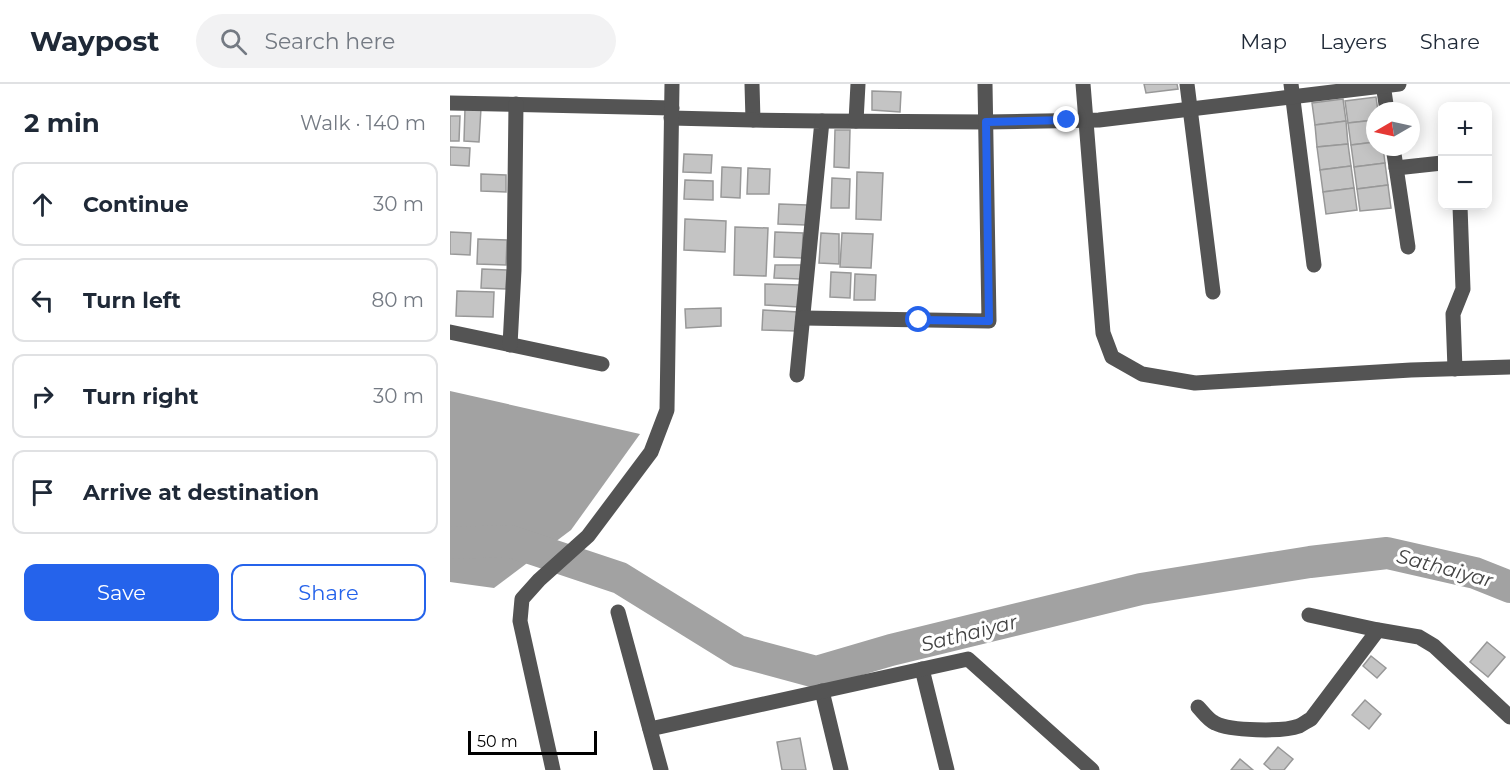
<!DOCTYPE html>
<html lang="en">
<head>
<meta charset="utf-8">
<style>
  :root { --surface:#fff; --page:#f2f2f3; --text:#1f2937; --muted:#747a83; --line:#e0e1e3; --accent:#2563eb }
  body { margin:0; font-family:Montserrat,sans-serif; background:var(--page); color:var(--text) }
  .controls { position:absolute; right:18px; top:18px; display:grid; overflow:hidden; border-radius:12px; box-shadow:0 3px 15px #0003 }
  .controls button { width:54px; height:54px; display:grid; place-items:center; padding:0; border:0; border-bottom:2px solid var(--line); background:var(--surface); color:var(--text); font:30px sans-serif }
  .compass { position:absolute; left:916px; top:18px; width:54px; height:54px; border-radius:50%; background:var(--surface); box-shadow:0 3px 15px #0003; rotate:261deg }
  .scale { position:absolute; left:18px; bottom:15px; width:129px; box-sizing:border-box; padding-left:6px; border:3px solid #000; border-top:0; font-size:16px; line-height:21px; white-space:nowrap; color:#000; -webkit-text-stroke:4px #fff; paint-order:stroke }
  .stop { position:absolute; width:18px; height:18px; margin:-14px; border:4px solid #2563eb; border-radius:50%; background:#fff }
  .stop.end { background:#2563eb; border-color:#fff; box-shadow:0 2px 6px #0008 }
  .list { margin:0; padding:0; list-style:none }
  h2 { display:flex; justify-content:space-between; align-items:center; height:78px; margin:0; padding:0 24px; font-size:26px }
  h2 small { font-size:20px; font-weight:400; color:var(--muted) }
  .list li { display:grid; grid-template-columns:39px 1fr auto; gap:18px; align-items:center; box-sizing:border-box; height:84px; margin:0 12px 12px; padding:0 12px; border:2px solid var(--line); border-radius:12px }
  .list b { display:block; font-size:22px; white-space:nowrap }
  .list em { font-size:20px; font-style:normal; color:var(--muted) }
  .actions { display:flex; gap:12px; padding:18px 24px }
  .actions a { flex:1; padding:14px 0; border:2px solid var(--accent); border-radius:12px; text-align:center; font-size:21px; color:var(--accent) }
  .actions .main { background:var(--accent); color:#fff }
  .icon { flex:none; width:33px; height:33px; fill:none; stroke:currentColor; stroke-width:2; stroke-linecap:round; stroke-linejoin:round }
  .map { position:relative; flex:none; width:1060px; height:686px; overflow:hidden }
  header { display:flex; align-items:center; gap:36px; box-sizing:border-box; height:84px; padding:0 30px; background:var(--surface); border-bottom:2px solid var(--line) }
  header strong { font-size:28px }
  nav { display:flex; gap:33px; margin-inline-start:auto; font-size:21px }
  .search { width:420px; height:54px; background:var(--page); display:flex; align-items:center; gap:15px; box-sizing:border-box; padding:0 21px; border-radius:33px; color:var(--muted); font-size:22px }
  main { display:flex }
  aside { flex:1; background:var(--surface) }
  .map>svg:first-child { display:block }
  .water { fill:#a2a2a2 }
  .lines { fill:none; stroke-linecap:round; stroke-linejoin:round }
  .river { stroke:#a2a2a2; stroke-width:32 }
  .building { fill:#c4c4c4; stroke:#989898; stroke-width:1.5 }
  .minor { stroke:#545454; stroke-width:15 }
  .route { stroke:#2563eb; stroke-width:8 }
  .labels { text-anchor:middle; stroke-width:6; stroke-linejoin:round; paint-order:stroke }
  .water-label { font-size:20px; font-style:italic; fill:#434343; stroke:#fff }
</style>
</head>
<body>
<header>
<strong>Waypost</strong>
<div class="search"><svg class="icon" aria-label="search" viewBox="0 0 24 24"><circle cx="10" cy="10" r="6"/><path d="M15 15l6 6"/></svg>Search here</div>
<nav><a>Map</a><a>Layers</a><a>Share</a></nav>
</header>
<main>
<aside>
<h2>2 min<small>Walk · 140 m</small></h2>
<ul class="list">
<li><svg class="icon" aria-label="ahead" viewBox="0 0 24 24"><path d="M12 20V5M6 11l6-6 6 6"/></svg><div><b>Continue</b></div><em>30 m</em></li>
<li><svg class="icon" aria-label="left" viewBox="0 0 24 24"><path d="M17 20v-9H6M10 6l-5 5 5 5"/></svg><div><b>Turn left</b></div><em>80 m</em></li>
<li><svg class="icon" aria-label="right" viewBox="0 0 24 24"><path d="M7 20v-9h11M14 6l5 5-5 5"/></svg><div><b>Turn right</b></div><em>30 m</em></li>
<li><svg class="icon" aria-label="arrive" viewBox="0 0 24 24"><path d="M6 21V4h12l-3 4 3 4H6"/></svg><div><b>Arrive at destination</b></div></li>
</ul>
<div class="actions"><a class="main">Save</a><a>Share</a></div>
</aside>
<div class="map">
<svg width="1060" height="686" viewBox="0 0 1060 686">
  <rect width="100%" height="100%" fill="#fff"/>
  <path class="water" d="M0,307L190,350L121,446L44,504L0,498Z"/>
  <g class="lines">
    <path class="river" d="M0,459L59,457L170,494L288,567L366,588L441,566L691,505L860,478L937,469L1025,489L1060,503"/>
  </g>
  <g class="building">
    <path d="M694,0H727L728,5L696,9Z"/>
    <path d="M422,7L451,8L450,28L422,26Z"/>
    <path d="M926,13L928,27H925V36L898,39L895,17Z"/>
    <path d="M893,15L896,37L865,41L862,19Z"/>
    <path d="M15,24H31L29,58L14,57Z"/>
    <path d="M0,32H10L9,57H0Z"/>
    <path d="M925,36V58L901,61L898,39Z"/>
    <path d="M896,37L898,60L867,63L865,41Z"/>
    <path d="M385,46H400L399,84L384,83Z"/>
    <path d="M925,58V63H933L935,79L904,83L901,61Z"/>
    <path d="M898,60L901,82L870,86L867,63Z"/>
    <path d="M0,63L20,64L19,82L0,81Z"/>
    <path d="M234,70L262,71L261,89L233,88Z"/>
    <path d="M935,79L938,101L907,105L904,83Z"/>
    <path d="M901,82L904,104L873,108L870,86Z"/>
    <path d="M272,83L291,84L290,114L271,113Z"/>
    <path d="M298,84L320,85L319,110H297Z"/>
    <path d="M407,88L433,89L431,136L406,135Z"/>
    <path d="M31,90L56,91V108L31,107Z"/>
    <path d="M382,94L400,95L399,124H381Z"/>
    <path d="M235,96L263,97V116L234,115Z"/>
    <path d="M938,101L941,124L910,127L907,105Z"/>
    <path d="M904,104L907,126L876,130L873,108Z"/>
    <path d="M329,120L357,121L356,141L328,140Z"/>
    <path d="M235,135L276,137L275,168L234,166Z"/>
    <path d="M285,143L318,144L316,192L284,191Z"/>
    <path d="M0,148L21,149L20,171L0,170Z"/>
    <path d="M325,148L353,149L352,174L324,173Z"/>
    <path d="M371,149L389,150V180L369,179Z"/>
    <path d="M392,149L423,150L421,184L390,183Z"/>
    <path d="M28,155L57,156L56,181L27,180Z"/>
    <path d="M325,181H351L350,195L324,194Z"/>
    <path d="M32,185L57,186L56,205L31,204Z"/>
    <path d="M381,188L401,189L400,214L380,213Z"/>
    <path d="M405,190L426,191L425,216H404Z"/>
    <path d="M315,200L350,201L349,223L315,221Z"/>
    <path d="M7,207L44,208L43,233L6,232Z"/>
    <path d="M271,224V242L236,244L235,225Z"/>
    <path d="M313,226L348,228L347,247L312,246Z"/>
    <path d="M1037,558L1055,573L1038,593L1020,578Z"/>
    <path d="M921,572L936,584L927,594L913,582Z"/>
    <path d="M915,616L931,630L919,645L902,631Z"/>
    <path d="M350,654L356,686H332L327,658Z"/>
    <path d="M828,663L843,675L834,686H821L814,680Z"/>
    <path d="M790,675L803,686H781Z"/>
  </g>
  <g class="lines">
    <g class="minor">
      <path d="M302,0L303,36L372,37L347,291"/>
      <path d="M633,0L653,249L662,273L692,290L745,299L961,286L1060,283"/>
      <path d="M737,0L763,208"/>
      <path d="M841,0L864,181"/>
      <path d="M933,0L937,27"/>
      <path d="M0,19L222,24"/>
      <path d="M221,34L303,36"/>
      <path d="M372,37L536,38L649,36L949,0"/>
      <path d="M406,37L408,0"/>
      <path d="M943,63L958,163"/>
      <path d="M946,84L992,79"/>
      <path d="M353,234L539,237L535,0"/>
      <path d="M0,248L152,280"/>
      <path d="M60,261L64,186L66,20"/>
      <path d="M1005,285L1003,230L1013,205L1010,122"/>
      <path d="M168,528L211,686"/>
      <path d="M859,531L928,546L969,553L984,562L1060,633"/>
      <path d="M472,585L497,686"/>
      <path d="M372,607L391,686"/>
      <path d="M748,623C753,628 758,636 765,639C780,647 833,648 849,642C853,640 857,637 861,635L928,546"/>
      <path d="M200,645L518,575L642,686"/>
      <path d="M103,686L70,537L72,515L89,496L138,452L201,368L217,326L222,0"/>
    </g>
  </g>
  <g class="lines">
    <path class="route" d="M469,236L539,237L536,38L617,36"/>
  </g>
  <g class="labels">
    <g class="water-label">
      <text transform="translate(995 484) rotate(15)" y="7">Sathaiyar</text>
      <text transform="translate(519 549) rotate(-14)" y="7">Sathaiyar</text>
    </g>
  </g>
</svg>
<div class="controls">
<button>+</button>
<button>−</button>
</div>
<svg class="compass" viewBox="-18 -18 36 36"><path d="M0-13l5 13h-10z" fill="#e53935"/><path d="M0 13l5-13h-10z" fill="#747a83"/></svg>
<div class="scale">50 m</div>
<div class="stop" style="left:469px;top:236px"></div>
<div class="stop end" style="left:617px;top:36px"></div>
</div>
</main>
</body>
</html>
